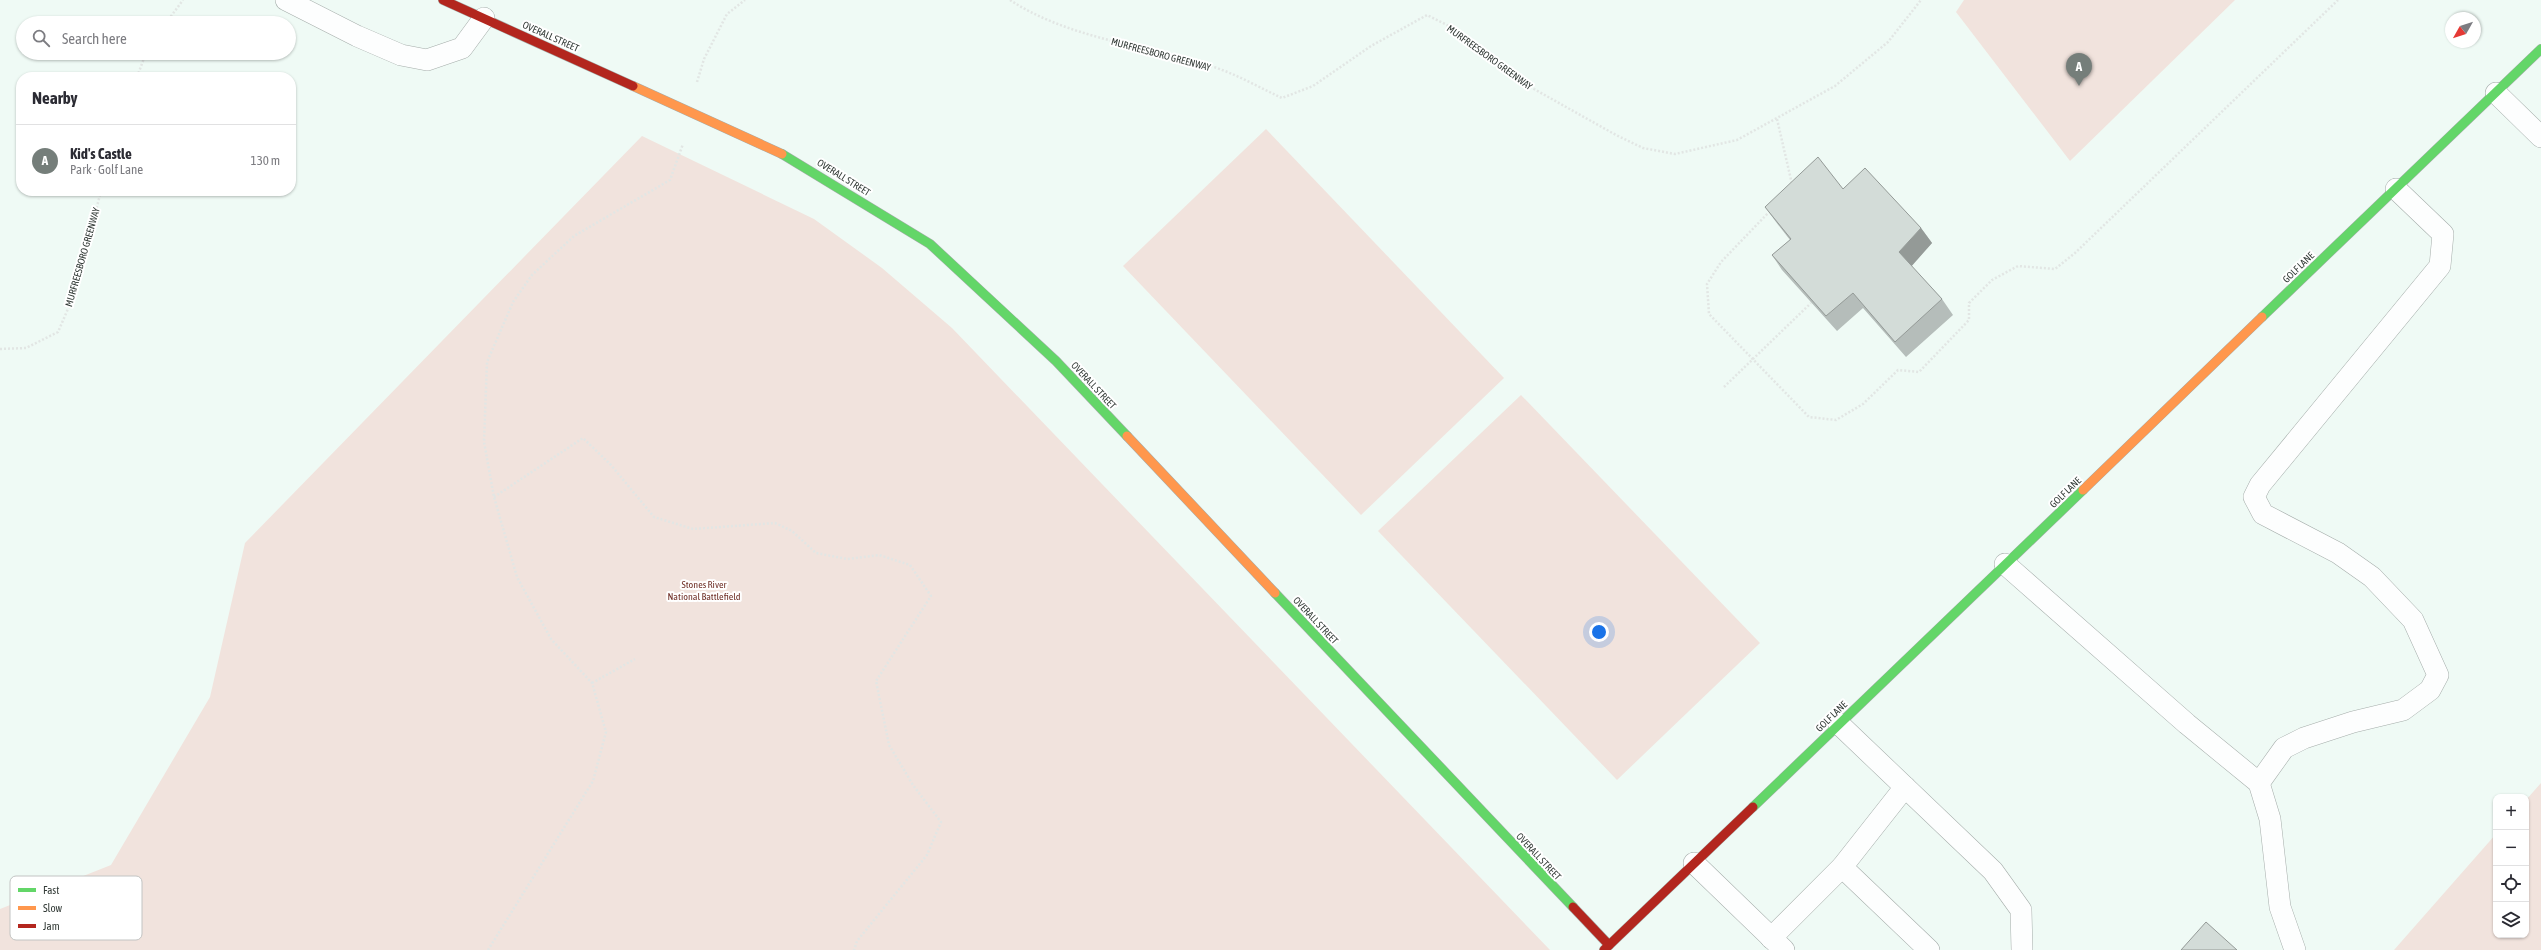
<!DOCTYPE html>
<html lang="en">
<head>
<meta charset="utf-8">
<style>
  :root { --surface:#fff; --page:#f2f2f3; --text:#2b2b33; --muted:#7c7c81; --line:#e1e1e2; --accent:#757e7a }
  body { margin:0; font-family:"Asap Condensed",sans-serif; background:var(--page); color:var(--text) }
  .controls { position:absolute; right:12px; bottom:12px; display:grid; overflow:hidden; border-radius:8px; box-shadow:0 1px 3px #0004 }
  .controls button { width:36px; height:36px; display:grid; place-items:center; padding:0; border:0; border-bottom:1px solid var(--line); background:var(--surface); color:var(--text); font:20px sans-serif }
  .compass { position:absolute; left:2445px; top:12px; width:36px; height:36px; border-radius:50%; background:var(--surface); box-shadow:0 1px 3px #0004; rotate:231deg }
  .you { position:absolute; left:1599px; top:632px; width:14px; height:14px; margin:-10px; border:3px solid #fff; border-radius:50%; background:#1a73e8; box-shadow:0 0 0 6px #1a73e833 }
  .badge { display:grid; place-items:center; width:26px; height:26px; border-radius:50%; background:var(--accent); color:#fff; font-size:13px; font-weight:700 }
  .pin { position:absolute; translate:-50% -33px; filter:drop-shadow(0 1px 2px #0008) }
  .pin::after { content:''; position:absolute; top:21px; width:14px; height:12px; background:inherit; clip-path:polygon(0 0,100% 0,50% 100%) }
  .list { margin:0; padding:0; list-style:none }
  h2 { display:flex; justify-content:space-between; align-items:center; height:52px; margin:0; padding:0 16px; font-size:17px }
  h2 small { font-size:13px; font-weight:400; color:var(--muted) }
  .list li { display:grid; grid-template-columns:26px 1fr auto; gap:12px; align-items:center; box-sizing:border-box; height:72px; padding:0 16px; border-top:1px solid var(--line) }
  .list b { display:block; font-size:15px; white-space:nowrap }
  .list p { margin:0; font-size:13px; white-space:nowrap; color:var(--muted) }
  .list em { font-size:13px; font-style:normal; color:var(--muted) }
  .icon { flex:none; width:22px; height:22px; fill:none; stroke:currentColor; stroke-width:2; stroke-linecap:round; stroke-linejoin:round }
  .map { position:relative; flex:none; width:2541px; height:950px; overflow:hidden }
  .search { position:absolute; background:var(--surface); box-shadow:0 1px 3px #0004; left:16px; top:16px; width:280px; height:44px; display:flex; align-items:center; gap:10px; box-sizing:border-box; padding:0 14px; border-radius:22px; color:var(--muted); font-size:15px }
  .panel { position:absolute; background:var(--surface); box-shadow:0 1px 3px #0004; left:16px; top:72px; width:280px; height:124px; border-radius:16px }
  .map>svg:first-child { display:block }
  .green { fill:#f1e3dd }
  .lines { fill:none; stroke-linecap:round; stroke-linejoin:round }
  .lane-casing { stroke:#a5adaa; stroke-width:22 }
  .fast-casing { stroke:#a5adaa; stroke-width:10 }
  .slow-casing { stroke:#a5adaa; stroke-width:10 }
  .jam-casing { stroke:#a5adaa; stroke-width:10 }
  .path { stroke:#e2e6e4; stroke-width:2.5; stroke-dasharray:2 2; stroke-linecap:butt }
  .lane { stroke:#fdfefe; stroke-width:21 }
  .fast { stroke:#63d668; stroke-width:9 }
  .slow { stroke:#ff974d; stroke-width:9 }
  .jam { stroke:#b3261e; stroke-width:9 }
  .wall { fill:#b5bdba }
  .shaded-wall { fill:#949a97 }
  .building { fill:#d3dcd8; stroke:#949a97 }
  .labels { text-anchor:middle; stroke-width:4; stroke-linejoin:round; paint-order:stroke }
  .street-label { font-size:10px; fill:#333b37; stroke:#fff }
  .park-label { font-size:10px; fill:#71322a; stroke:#fff }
  .key { fill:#fff; stroke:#c2c4c3; stroke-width:1 }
  .key-label { font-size:11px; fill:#333b37 }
</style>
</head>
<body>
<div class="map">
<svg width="2541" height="950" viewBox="0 0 2541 950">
  <rect width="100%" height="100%" fill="#effaf5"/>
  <g class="green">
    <path d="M1964,0H2235L2070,161L1956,12Z"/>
    <path d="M1266,129L1504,378L1361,515L1123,266Z"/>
    <path d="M642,136L814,219L882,268L952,328L1550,950H0V909L111,865L210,697L245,543Z"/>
    <path d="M1521,395L1760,643L1617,780L1378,531Z"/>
    <path d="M2541,783V950H2394L2496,834V935H2526V800Z"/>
  </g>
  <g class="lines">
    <g class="lane-casing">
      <g id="lane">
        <path d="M286,0L357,36L401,55L427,60L462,48L484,18"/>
        <path d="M2496,93L2541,137"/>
        <path d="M2005,564L2187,724L2259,783L2270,819L2280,907L2295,950"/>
        <path d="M1839,724L1993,871L2021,910L2022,950"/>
        <path d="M2259,783L2284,748L2304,738L2353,722L2403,710L2430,690L2438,675L2413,620L2372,577L2338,553L2263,514L2254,497L2260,485L2440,266L2443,234L2396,189"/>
        <path d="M1694,863L1784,950"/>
        <path d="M1842,867L1929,950"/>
        <path d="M1771,938L1842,867L1905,787"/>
      </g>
    </g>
    <g class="fast-casing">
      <g id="fast">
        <path d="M782,154L930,244L1056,361L1127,436"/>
        <path d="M2262,317L2541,49"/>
        <path d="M1275,593L1573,907"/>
        <path d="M1753,807L2083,490"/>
      </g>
    </g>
    <g class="slow-casing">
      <g id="slow">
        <path d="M633,86L782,154"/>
        <path d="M1127,436L1275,593"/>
        <path d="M2083,490L2262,317"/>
      </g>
    </g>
    <g class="jam-casing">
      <g id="jam">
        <path d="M443,0L633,86"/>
        <path d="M1573,907L1609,945"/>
        <path d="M1604,950L1753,807"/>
      </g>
    </g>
    <g class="path">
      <path d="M1010,0C1068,38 1142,45 1207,65C1233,72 1258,87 1282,98L1313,86L1371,46L1427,15L1455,29L1534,89L1616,135L1643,148L1675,154L1737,140L1835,86L1888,42L1921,0"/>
      <path d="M166,23L183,0"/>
      <path d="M137,77L146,53"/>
      <path d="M697,82L704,59L727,14L745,0"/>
      <path d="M1777,119L1792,184"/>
      <path d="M1770,211L1721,262L1707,284L1709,314L1809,417L1836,420L1863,404L1898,370L1919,372L1969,320V303L1992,280L2018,266L2055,269L2075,253L2338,0"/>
      <path d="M0,349L26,348L58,332L74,295L101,191"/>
      <path d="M1724,387L1811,303"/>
      <path d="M494,497L583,438L611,465L654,517L693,529L775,523L792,531L816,553L847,559L879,555L910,565L931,596L876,681L889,745L913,785L941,822L927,855L857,941L854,950"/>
      <path d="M592,683L635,659"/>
      <path d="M488,950L593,781L606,732L592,683L551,639L517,577L494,497L484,442L487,362L513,302L532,275L574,236L670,180L683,144"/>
    </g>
    <use href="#lane" class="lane"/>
    <use href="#fast" class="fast"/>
    <use href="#slow" class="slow"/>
    <use href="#jam" class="jam"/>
  </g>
  <path class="wall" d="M1843,189L1921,228L1932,243L1911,266L1942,299L1953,315L1906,357L1863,308L1837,331L1782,270L1772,255L1790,240L1776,222L1765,207Z"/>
  <path class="shaded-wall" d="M1921,228L1932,243L1910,268L1899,252Z"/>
  <g class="building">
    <path d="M1818,157L1843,189L1865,168L1921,228L1899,252L1942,299L1895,342L1853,293L1826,316L1772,255L1791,239L1765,207Z"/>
    <path d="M2206,922L2237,950H2181Z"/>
  </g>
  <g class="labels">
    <g class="street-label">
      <text transform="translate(551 36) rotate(24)" y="4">OVERALL STREET</text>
      <text transform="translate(1161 54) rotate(15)" y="4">MURFREESBORO GREENWAY</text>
      <text transform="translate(1490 57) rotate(36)" y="4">MURFREESBORO GREENWAY</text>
      <text transform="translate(844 177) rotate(32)" y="4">OVERALL STREET</text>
      <text transform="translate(82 257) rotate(-74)" y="4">MURFREESBORO GREENWAY</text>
      <text transform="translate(2298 267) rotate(-44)" y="4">GOLF LANE</text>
      <text transform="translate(1094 385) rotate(47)" y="4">OVERALL STREET</text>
      <text transform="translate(2065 492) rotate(-44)" y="4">GOLF LANE</text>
      <text transform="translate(1316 620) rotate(47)" y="4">OVERALL STREET</text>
      <text transform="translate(1831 716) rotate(-44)" y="4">GOLF LANE</text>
      <text transform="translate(1539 856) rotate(47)" y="4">OVERALL STREET</text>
    </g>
    <g class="park-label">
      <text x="704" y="588">Stones River<tspan x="704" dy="12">National Battlefield</tspan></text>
    </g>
  </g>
  <rect x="10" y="876" width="132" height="64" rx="6" class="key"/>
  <rect x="18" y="888" width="18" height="4" fill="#63d668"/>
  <rect x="18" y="906" width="18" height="4" fill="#ff974d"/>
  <rect x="18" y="924" width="18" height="4" fill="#b3261e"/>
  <g class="key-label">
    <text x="43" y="894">Fast</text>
    <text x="43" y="912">Slow</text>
    <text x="43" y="930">Jam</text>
  </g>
</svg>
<div class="controls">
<button>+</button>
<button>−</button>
<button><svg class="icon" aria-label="locate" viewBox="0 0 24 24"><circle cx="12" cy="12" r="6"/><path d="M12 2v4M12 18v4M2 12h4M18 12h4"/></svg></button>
<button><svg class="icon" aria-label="layers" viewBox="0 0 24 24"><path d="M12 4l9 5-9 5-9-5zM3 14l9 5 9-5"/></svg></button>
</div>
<svg class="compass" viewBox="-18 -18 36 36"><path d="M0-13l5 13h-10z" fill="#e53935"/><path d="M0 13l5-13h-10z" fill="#7c7c81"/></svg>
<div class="you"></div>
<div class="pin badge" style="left:2079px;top:86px">A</div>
<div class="search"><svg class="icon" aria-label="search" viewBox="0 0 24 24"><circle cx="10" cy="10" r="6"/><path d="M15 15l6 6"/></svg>Search here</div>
<section class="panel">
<h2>Nearby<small></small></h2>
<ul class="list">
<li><span class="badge">A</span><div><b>Kid's Castle</b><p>Park · Golf Lane</p></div><em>130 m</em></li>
</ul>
</section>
</div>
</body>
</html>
